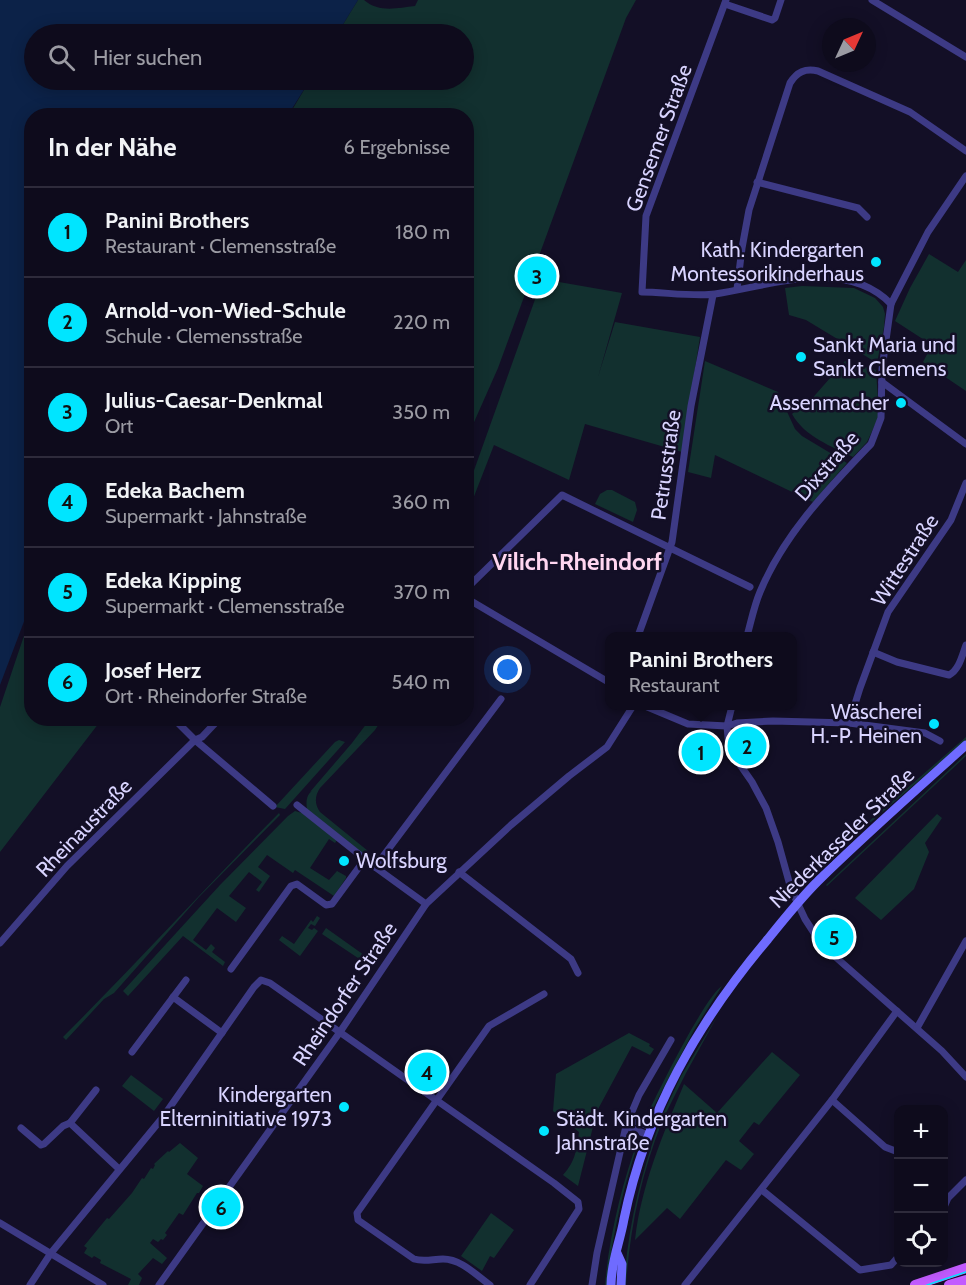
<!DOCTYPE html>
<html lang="de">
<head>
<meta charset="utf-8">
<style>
  :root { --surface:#0e0b1c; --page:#1c1929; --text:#f1f3f6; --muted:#9b9ba3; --line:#2e2b3b; --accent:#00e5ff }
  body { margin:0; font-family:Cabin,sans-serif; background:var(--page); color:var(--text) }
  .controls { position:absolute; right:18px; bottom:18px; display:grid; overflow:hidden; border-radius:12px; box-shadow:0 3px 15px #0003 }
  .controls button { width:54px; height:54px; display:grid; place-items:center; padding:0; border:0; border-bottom:2px solid var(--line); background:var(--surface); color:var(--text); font:30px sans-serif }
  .compass { position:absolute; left:822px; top:18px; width:54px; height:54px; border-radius:50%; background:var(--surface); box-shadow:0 3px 15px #0003; rotate:46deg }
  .you { position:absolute; left:508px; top:670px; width:21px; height:21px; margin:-15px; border:4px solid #fff; border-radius:50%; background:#1a73e8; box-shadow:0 0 0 9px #1a73e833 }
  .badge { display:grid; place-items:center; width:39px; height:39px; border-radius:50%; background:var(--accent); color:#111; font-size:20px; font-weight:700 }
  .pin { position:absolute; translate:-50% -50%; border:3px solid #fff; box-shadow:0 2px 6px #0006 }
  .popup { position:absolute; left:605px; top:632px; width:192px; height:78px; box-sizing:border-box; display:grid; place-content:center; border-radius:12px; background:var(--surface); filter:drop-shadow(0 2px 4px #0005); font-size:20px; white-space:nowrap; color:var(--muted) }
  .popup b { font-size:22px; color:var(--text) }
  .popup::after { content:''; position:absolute; left:50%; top:100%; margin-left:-12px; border:12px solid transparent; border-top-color:var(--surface) }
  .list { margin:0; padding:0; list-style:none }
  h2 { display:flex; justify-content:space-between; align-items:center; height:78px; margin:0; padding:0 24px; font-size:26px }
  h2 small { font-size:20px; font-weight:400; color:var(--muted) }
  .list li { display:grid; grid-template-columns:39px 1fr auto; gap:18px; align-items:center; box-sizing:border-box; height:90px; padding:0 24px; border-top:2px solid var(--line) }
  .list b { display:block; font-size:22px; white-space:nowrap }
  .list p { margin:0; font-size:20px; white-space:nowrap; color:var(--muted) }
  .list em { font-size:20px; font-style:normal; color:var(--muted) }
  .icon { flex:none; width:33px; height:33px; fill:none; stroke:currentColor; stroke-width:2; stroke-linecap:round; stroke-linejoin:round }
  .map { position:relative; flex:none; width:966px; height:1285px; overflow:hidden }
  .search { position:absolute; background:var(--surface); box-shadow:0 3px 15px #0003; left:24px; top:24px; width:450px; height:66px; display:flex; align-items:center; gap:15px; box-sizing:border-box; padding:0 21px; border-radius:33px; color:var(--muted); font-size:22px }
  .panel { position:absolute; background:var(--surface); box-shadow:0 3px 15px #0003; left:24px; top:108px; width:450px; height:618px; border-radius:24px }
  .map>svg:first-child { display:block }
  .green { fill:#12302f }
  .water { fill:#0c2248 }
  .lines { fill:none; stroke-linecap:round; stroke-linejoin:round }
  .minor { stroke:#3d3a85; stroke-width:7 }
  .secondary { stroke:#6f6bff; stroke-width:9 }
  .primary { stroke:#c25bff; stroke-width:10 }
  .tram { stroke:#00e5ff; stroke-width:1.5 }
  .poi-dot { fill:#00e5ff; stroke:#130f26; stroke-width:2 }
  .labels { text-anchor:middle; stroke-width:5; stroke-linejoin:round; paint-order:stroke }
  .street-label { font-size:21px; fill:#d9d4ff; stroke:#130f26 }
  .poi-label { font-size:21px; fill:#d9d4ff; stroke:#130f26; text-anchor:end }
  .quarter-label { font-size:24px; font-weight:bold; fill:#ffd6f0; stroke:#130f26 }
</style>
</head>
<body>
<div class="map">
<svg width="966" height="1285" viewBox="0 0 966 1285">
  <rect width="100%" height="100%" fill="#130f26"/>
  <g class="green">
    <path d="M358,0H364C379,13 397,8 415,6L418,0H636L626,18L498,368L467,438L466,116L289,115L310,80H464V34H337Z"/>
    <path d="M929,254L958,272L966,260V391L923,362L932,345L895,321L910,288Z"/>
    <path d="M543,277L559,282L622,293L598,377L615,322L700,337L682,452L585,424L569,480L494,445L473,499L468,524L467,490Z"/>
    <path d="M802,286L854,288L875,298L883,307L885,314L884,327L877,363L806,320L789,315L785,288Z"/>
    <path d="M705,361L778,392L795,429L802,436L847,463L813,502L715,455L711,478L688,472Z"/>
    <path d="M845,361L876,370L879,416L867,442L853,457C831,446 805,437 792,414L799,407L802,410Z"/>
    <path d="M607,490H612L635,502L637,510L633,522L595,504L600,494Z"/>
    <path d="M31,615L32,718L102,719L0,852V707Z"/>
    <path d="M370,719H382L375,730L320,788C315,796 314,803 320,812L368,851L365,855L307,809C306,803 306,795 312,791L310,792L352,743Z"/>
    <path d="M966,737V740L863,829L815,875V873L859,830Z"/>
    <path d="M339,740L345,742L285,809L275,807L335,742Z"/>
    <path d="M966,754V756L827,886L826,885Z"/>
    <path d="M295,811L302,813L337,840L335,843L329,839L310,868L329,880L337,871L346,876V878L334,896L295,870L293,873L267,855L258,867L270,876L259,892L256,890L262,882L249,872L229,896L246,908L236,922L217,908L193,940L206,950L211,944L215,948L212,952L225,962L223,966L183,936L128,996L123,991L220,885L288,816Z"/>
    <path d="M279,813L280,815L199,897L114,993L104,999L66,1040L63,1037C136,964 206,887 279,813Z"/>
    <path d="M937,814L942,818L925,843L929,852L914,889L881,920L855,898Z"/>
    <path d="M317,916L320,918L315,926L311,924L308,928L312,930L314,928L318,931L300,956L279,940L282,936L294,944L311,920L313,922Z"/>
    <path d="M326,928L364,955L361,960L322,934Z"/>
    <path d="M722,986L694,1030L651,1112L649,1111C660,1088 705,997 722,986Z"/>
    <path d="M718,1015L686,1073L664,1117L662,1116L681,1076Z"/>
    <path d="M629,1033L650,1044L649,1046L654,1049L650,1055L632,1046L597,1111L578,1186L563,1175C576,1160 576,1151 579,1132L553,1111L556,1074Z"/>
    <path d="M772,1052L800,1075L759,1125L754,1122L739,1141L754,1154L741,1170L726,1160L680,1219L667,1208L635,1240C641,1186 663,1134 684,1084L717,1113Z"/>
    <path d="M131,1075L163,1099L154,1111L122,1086Z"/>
    <path d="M660,1121L662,1122C641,1175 630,1228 626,1285H624C628,1226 640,1177 660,1121Z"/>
    <path d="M639,1137V1141C623,1187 612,1237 607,1285H605C609,1237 622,1183 639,1137Z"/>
    <path d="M180,1143L198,1158L187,1174L203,1186L199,1193H197L183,1215L179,1213L165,1233L167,1235L163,1240L161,1239L158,1242L153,1239L150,1243L167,1258L162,1264L153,1258L138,1274L142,1278L139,1285H128L131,1279L100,1263L101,1260L94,1256L92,1258L84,1253L87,1248L84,1246L107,1218L109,1219L132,1193L142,1178L144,1179L151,1168L153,1169L155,1165L154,1164L168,1151L169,1152Z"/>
    <path d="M491,1213L514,1230L494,1258L490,1256L482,1271L461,1256Z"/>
  </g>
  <path class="water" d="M0,0H358L337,34H34V80H310L288,115L32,116L31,603L0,685Z"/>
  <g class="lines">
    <g class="minor">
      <path d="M726,0L646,216L642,292C662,292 696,297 715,294C770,286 845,257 891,304"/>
      <path d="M872,0L966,57"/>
      <path d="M725,4L772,20L775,18L781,0"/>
      <path d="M757,182L858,208L867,217"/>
      <path d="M737,289L742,248L749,210L790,83C797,72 805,68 818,71L910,112L966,151"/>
      <path d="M882,382L966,444"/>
      <path d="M466,589L562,495L750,587"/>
      <path d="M466,598L610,683"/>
      <path d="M638,636L672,542L691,406L713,295"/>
      <path d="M747,636C751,622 754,606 760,592C784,534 828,489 871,444L881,418L882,369L891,304L928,232L966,176"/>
      <path d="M873,652L897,662L949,675C959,670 962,656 966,645"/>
      <path d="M645,706L688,724L727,726L737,723L773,721L849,723L925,733L940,741"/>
      <path d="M732,706L727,726L729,749L752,782L766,808L778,842L791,889L805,919L816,936L831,953L942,1051L966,1077"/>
      <path d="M173,718L195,740L273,806"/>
      <path d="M849,723L860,688L888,612L951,520L966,483"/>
      <path d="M297,805L375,867L426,904"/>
      <path d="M375,867L501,699"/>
      <path d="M459,872L571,959L578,973"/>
      <path d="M0,943L67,866L195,740L202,737L220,718"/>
      <path d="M231,969L291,886L297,884L326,905L332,904L365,859"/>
      <path d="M173,997L222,1033"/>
      <path d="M917,1028L966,941"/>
      <path d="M132,1052L186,980"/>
      <path d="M832,1100L885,1147L898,1152"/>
      <path d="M629,1119L651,1127"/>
      <path d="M70,1123L119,1169"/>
      <path d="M626,1126L648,1135"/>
      <path d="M21,1128L41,1145L44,1144L63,1126L70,1123L96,1090"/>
      <path d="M762,1190L860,1270L891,1265L898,1257"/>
      <path d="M944,1207L948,1198L966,1180"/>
      <path d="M0,1223L103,1285"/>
      <path d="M30,1285L51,1253L163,1117L254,987L261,980L270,983L554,1183L578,1202L579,1209L530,1285"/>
      <path d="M159,1285L340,1032L426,904L511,825L569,776L607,747L633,706"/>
      <path d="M490,1285C476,1275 461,1259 443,1259C433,1259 424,1262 414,1259L358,1220L357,1213L489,1026L544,994"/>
      <path d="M592,1285L597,1253L626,1126L639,1095L671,1040"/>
      <path d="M685,1285L832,1100L897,1011"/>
    </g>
    <g class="secondary">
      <path d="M617,1253L622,1264L621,1285"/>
      <path d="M611,1285C611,1262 620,1242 624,1219C646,1112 698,1022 768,939C784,919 800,899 818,881C866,834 916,790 966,745"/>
    </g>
    <g class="primary">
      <path d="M915,1285L966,1268"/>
      <path d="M949,1285L966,1280"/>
    </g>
    <path class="tram" d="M927,1285L966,1272"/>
  </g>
  <g class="poi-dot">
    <circle cx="876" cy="262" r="6"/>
    <circle cx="801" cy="357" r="6"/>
    <circle cx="901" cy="403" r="6"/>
    <circle cx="934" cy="724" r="6"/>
    <circle cx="344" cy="861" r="6"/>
    <circle cx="344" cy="1107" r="6"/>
    <circle cx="544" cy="1131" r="6"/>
  </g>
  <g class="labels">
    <g class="street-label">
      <text transform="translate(659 138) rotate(-70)" y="7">Gensemer Straße</text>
      <text transform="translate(666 465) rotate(-82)" y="7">Petrusstraße</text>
      <text transform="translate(827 466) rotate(-49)" y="7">Dixstraße</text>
      <text transform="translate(905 560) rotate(-57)" y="7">Wittestraße</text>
      <text transform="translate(84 828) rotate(-46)" y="7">Rheinaustraße</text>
      <text transform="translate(842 838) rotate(-44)" y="7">Niederkasseler Straße</text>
      <text transform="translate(345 994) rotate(-56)" y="7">Rheindorfer Straße</text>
    </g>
    <g class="poi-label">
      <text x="864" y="257">Kath. Kindergarten<tspan x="864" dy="24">Montessorikinderhaus</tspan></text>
      <text x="813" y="352" text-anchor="start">Sankt Maria und<tspan x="813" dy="24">Sankt Clemens</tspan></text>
      <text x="889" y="410">Assenmacher</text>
      <text x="922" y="719">Wäscherei<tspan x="922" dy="24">H.-P. Heinen</tspan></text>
      <text x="356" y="868" text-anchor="start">Wolfsburg</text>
      <text x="332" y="1102">Kindergarten<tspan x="332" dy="24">Elterninitiative 1973</tspan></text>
      <text x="556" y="1126" text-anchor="start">Städt. Kindergarten<tspan x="556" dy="24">Jahnstraße</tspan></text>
    </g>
    <g class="quarter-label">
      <text x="577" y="570">Vilich-Rheindorf</text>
    </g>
  </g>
</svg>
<div class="controls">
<button>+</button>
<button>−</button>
<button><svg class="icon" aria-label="locate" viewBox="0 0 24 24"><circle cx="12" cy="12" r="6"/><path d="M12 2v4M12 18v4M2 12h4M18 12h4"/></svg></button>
</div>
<svg class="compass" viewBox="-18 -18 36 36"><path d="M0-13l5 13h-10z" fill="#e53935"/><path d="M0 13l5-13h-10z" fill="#9b9ba3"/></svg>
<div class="you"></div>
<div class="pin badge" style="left:701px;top:752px">1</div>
<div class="popup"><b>Panini Brothers</b>Restaurant</div>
<div class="pin badge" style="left:747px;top:746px">2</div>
<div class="pin badge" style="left:537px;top:276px">3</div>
<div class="pin badge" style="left:427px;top:1072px">4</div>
<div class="pin badge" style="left:834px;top:937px">5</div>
<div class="pin badge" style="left:221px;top:1207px">6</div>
<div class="search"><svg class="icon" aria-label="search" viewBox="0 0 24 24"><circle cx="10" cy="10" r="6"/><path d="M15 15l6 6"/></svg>Hier suchen</div>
<section class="panel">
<h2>In der Nähe<small>6 Ergebnisse</small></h2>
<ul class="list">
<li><span class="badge">1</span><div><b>Panini Brothers</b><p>Restaurant · Clemensstraße</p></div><em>180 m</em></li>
<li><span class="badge">2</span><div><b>Arnold-von-Wied-Schule</b><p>Schule · Clemensstraße</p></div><em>220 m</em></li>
<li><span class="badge">3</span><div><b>Julius-Caesar-Denkmal</b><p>Ort</p></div><em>350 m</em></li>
<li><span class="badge">4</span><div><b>Edeka Bachem</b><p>Supermarkt · Jahnstraße</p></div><em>360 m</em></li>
<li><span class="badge">5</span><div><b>Edeka Kipping</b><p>Supermarkt · Clemensstraße</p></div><em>370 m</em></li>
<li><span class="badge">6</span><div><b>Josef Herz</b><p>Ort · Rheindorfer Straße</p></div><em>540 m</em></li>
</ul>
</section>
</div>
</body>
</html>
